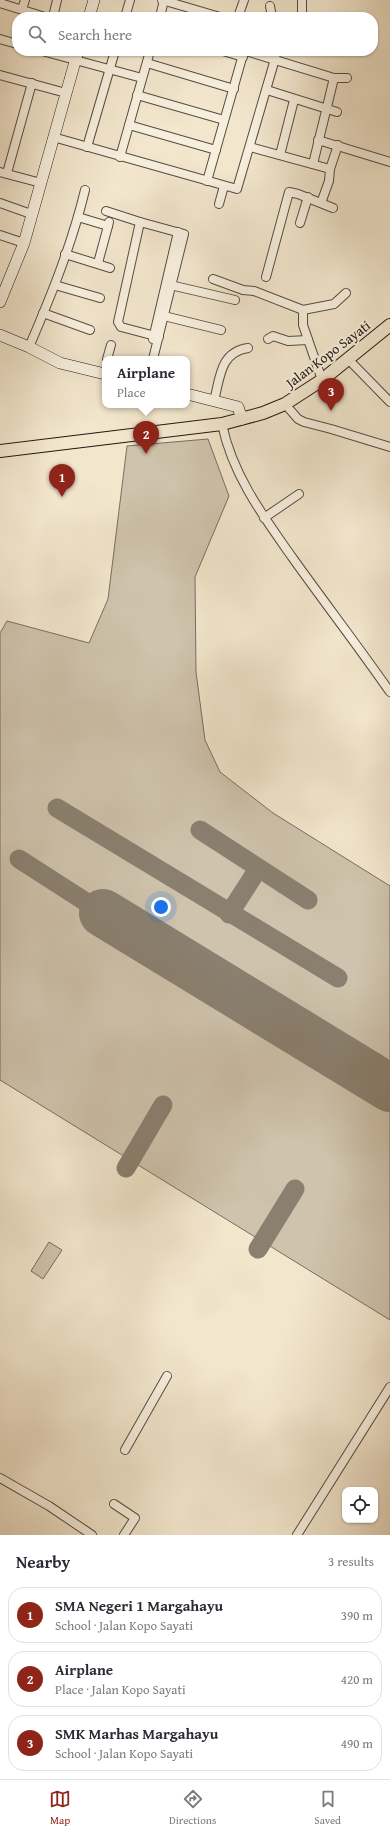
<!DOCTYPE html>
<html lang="en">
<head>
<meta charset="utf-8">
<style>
  :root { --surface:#fff; --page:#f7f7f7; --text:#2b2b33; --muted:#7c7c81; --line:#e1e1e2; --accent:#8f2418 }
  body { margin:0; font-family:"Gentium Book Plus",serif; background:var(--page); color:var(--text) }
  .controls { position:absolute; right:12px; bottom:12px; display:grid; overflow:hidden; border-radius:8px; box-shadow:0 1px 3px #0004 }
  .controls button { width:36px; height:36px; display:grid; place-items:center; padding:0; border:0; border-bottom:1px solid var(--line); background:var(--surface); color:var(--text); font:20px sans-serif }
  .you { position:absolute; left:161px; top:907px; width:14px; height:14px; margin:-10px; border:3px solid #fff; border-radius:50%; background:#1a73e8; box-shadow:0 0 0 6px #1a73e833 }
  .badge { display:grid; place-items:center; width:26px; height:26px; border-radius:50%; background:var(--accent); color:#fff; font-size:13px; font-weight:700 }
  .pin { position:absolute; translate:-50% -33px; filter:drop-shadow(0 1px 2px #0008) }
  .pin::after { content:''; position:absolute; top:21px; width:14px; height:12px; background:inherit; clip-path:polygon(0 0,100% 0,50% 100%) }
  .popup { position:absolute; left:102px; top:356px; width:88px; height:52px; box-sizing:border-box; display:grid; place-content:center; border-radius:8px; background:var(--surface); filter:drop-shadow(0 1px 3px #0005); font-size:13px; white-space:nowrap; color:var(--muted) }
  .popup b { font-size:15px; color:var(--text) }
  .popup::after { content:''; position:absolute; left:50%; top:100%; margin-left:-8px; border:8px solid transparent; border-top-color:var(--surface) }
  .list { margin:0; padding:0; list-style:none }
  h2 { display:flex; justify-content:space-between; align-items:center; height:52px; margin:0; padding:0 16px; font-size:17px }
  h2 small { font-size:13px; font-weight:400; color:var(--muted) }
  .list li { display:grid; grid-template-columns:26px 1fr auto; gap:12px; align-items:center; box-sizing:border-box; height:56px; margin:0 8px 8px; padding:0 8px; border:1px solid var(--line); border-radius:16px }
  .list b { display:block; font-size:15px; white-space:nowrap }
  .list p { margin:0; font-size:13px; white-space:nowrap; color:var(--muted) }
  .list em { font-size:13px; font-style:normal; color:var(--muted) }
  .icon { flex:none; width:22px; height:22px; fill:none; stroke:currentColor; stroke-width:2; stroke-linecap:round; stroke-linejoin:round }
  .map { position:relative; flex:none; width:390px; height:1535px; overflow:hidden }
  .search { position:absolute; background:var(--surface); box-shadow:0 1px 3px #0004; left:12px; right:12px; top:12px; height:44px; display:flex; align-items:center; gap:10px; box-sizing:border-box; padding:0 14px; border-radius:16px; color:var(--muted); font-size:15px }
  .sheet { height:244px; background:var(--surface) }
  nav { display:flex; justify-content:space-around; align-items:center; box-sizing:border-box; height:56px; border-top:1px solid var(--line); background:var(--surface); font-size:11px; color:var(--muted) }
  nav a { display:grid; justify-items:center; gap:2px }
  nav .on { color:var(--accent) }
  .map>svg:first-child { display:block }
  .green { fill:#cfc3ad; stroke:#796e60 }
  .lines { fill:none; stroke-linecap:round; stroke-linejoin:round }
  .taxiway { stroke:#8a8070; stroke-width:19 }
  .runway { stroke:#8a8070; stroke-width:48 }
  .street-casing { stroke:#574c41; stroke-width:10 }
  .secondary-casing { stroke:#231912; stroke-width:12 }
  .primary-casing { stroke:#231912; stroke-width:14 }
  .street { stroke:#f7efde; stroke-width:8 }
  .secondary { stroke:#f7efde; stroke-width:11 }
  .primary { stroke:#f2e6cd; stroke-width:12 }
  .labels { text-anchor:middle; stroke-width:4; stroke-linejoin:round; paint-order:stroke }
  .street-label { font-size:14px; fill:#231912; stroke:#f7efde }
</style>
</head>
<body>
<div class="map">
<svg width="390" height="1535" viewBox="0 0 390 1535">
  <rect width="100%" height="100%" fill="#f2e6cd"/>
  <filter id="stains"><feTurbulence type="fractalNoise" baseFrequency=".005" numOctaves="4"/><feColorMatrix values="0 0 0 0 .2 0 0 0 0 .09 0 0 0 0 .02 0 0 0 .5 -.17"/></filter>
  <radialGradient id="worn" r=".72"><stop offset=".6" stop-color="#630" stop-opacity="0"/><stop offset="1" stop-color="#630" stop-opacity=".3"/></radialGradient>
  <g class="green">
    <path d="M208,439L229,496L195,577L196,672L205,740L220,772L273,813L390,886V1320L0,1080V633L7,621L89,643L108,599L127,446Z"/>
    <path d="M49,1242L62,1250L43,1279L31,1271Z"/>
  </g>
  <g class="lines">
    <g class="taxiway">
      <path d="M57,808L338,978"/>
      <path d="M200,830L308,900"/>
      <path d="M19,859L103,913"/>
      <path d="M229,914L258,869"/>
      <path d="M126,1168L163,1105"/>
      <path d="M258,1249L295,1189"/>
    </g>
    <path class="runway" d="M103,913L390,1088"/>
    <g class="street-casing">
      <g id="street">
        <path d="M162,0L220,17"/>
        <path d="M302,0V17"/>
        <path d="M0,3L45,17"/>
        <path d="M270,6L272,17"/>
        <path d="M22,9L25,0"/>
        <path d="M53,17L57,0"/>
        <path d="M125,17L130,0"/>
        <path d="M160,17L164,0"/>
        <path d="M238,17L244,0"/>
        <path d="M0,39L17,44"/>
        <path d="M42,51L142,78"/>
        <path d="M223,51L243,57"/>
        <path d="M246,51L334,78H347"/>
        <path d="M147,63L234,89"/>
        <path d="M0,75L66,93"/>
        <path d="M267,90L337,112"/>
        <path d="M137,95L224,120"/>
        <path d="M129,125L216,150"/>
        <path d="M53,137L237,189L275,59L276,51"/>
        <path d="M318,140L390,162"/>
        <path d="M87,147L115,51"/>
        <path d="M250,147L330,169L329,181L321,203"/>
        <path d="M280,155L294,100"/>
        <path d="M120,157L150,51"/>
        <path d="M313,164L334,78"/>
        <path d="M330,169L338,145"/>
        <path d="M0,172L41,183"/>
        <path d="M7,173L32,83"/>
        <path d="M207,181L244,51"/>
        <path d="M0,203L31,214"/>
        <path d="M219,204L224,186"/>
        <path d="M106,211L140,222"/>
        <path d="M78,217L108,226L109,222"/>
        <path d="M300,223L308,197"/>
        <path d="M0,235L24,243"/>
        <path d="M65,254L110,268"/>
        <path d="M98,263L108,226"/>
        <path d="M266,277L289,192L298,194L333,208"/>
        <path d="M213,279L243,290L254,291L303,310L334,304L346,293"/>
        <path d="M166,284L235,300"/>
        <path d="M55,285L100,298"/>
        <path d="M303,310V325L322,380"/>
        <path d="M43,313L90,330"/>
        <path d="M164,316L221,330"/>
        <path d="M153,339L178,232"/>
        <path d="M268,339L273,336L288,341L308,340"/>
        <path d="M29,347C51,296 72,244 85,190"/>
        <path d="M107,359L111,345"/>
        <path d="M153,359L184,234L140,222L118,322L121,327L159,337"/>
        <path d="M348,359L390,402"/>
        <path d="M214,401C220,378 220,352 248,348"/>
        <path d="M285,404L298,419L304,422L331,429L390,447"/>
        <path d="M222,424C232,474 263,516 292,557C324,602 358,646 390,692"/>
        <path d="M264,518L299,494"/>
        <path d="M125,1450L167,1376"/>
        <path d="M0,1478L49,1506L92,1535"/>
        <path d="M114,1504L135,1518L124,1535"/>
        <path d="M297,1535L390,1387"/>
      </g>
    </g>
    <g class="secondary-casing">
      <g id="secondary">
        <path d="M89,17L94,0"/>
        <path d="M0,302L24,243L78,51"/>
        <path d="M0,335L29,347L60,363L105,374"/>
        <path d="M187,394L238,407L242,419"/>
      </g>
    </g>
    <g class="primary-casing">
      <path id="primary" d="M0,451L222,424L263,413L285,404L322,380L390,325"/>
    </g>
    <use href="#street" class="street"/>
    <use href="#secondary" class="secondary"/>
    <use href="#primary" class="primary"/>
  </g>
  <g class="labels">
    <g class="street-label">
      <text transform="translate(328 354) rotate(-37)" y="5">Jalan Kopo Sayati</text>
    </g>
  </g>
  <rect width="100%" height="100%" filter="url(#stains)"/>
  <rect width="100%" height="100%" fill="url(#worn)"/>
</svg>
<div class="controls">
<button><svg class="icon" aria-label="locate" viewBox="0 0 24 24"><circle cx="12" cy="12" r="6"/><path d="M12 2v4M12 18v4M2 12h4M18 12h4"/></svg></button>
</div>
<div class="you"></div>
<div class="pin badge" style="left:62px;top:497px">1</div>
<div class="pin badge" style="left:146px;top:454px">2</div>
<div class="popup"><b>Airplane</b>Place</div>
<div class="pin badge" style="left:331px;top:411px">3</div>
<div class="search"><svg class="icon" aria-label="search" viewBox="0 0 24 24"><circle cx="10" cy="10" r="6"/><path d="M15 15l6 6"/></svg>Search here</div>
</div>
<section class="sheet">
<h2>Nearby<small>3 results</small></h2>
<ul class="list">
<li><span class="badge">1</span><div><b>SMA Negeri 1 Margahayu</b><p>School · Jalan Kopo Sayati</p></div><em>390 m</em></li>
<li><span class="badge">2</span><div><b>Airplane</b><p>Place · Jalan Kopo Sayati</p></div><em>420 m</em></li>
<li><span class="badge">3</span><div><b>SMK Marhas Margahayu</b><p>School · Jalan Kopo Sayati</p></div><em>490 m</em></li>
</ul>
</section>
<nav>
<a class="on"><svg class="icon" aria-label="map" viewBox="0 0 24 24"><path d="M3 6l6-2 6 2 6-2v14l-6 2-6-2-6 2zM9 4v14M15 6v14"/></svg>Map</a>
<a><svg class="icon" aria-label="directions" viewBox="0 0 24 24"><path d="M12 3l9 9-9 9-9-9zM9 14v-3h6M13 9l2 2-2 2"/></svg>Directions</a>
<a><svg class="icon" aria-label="saved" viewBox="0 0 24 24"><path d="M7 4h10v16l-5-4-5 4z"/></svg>Saved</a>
</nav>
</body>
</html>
